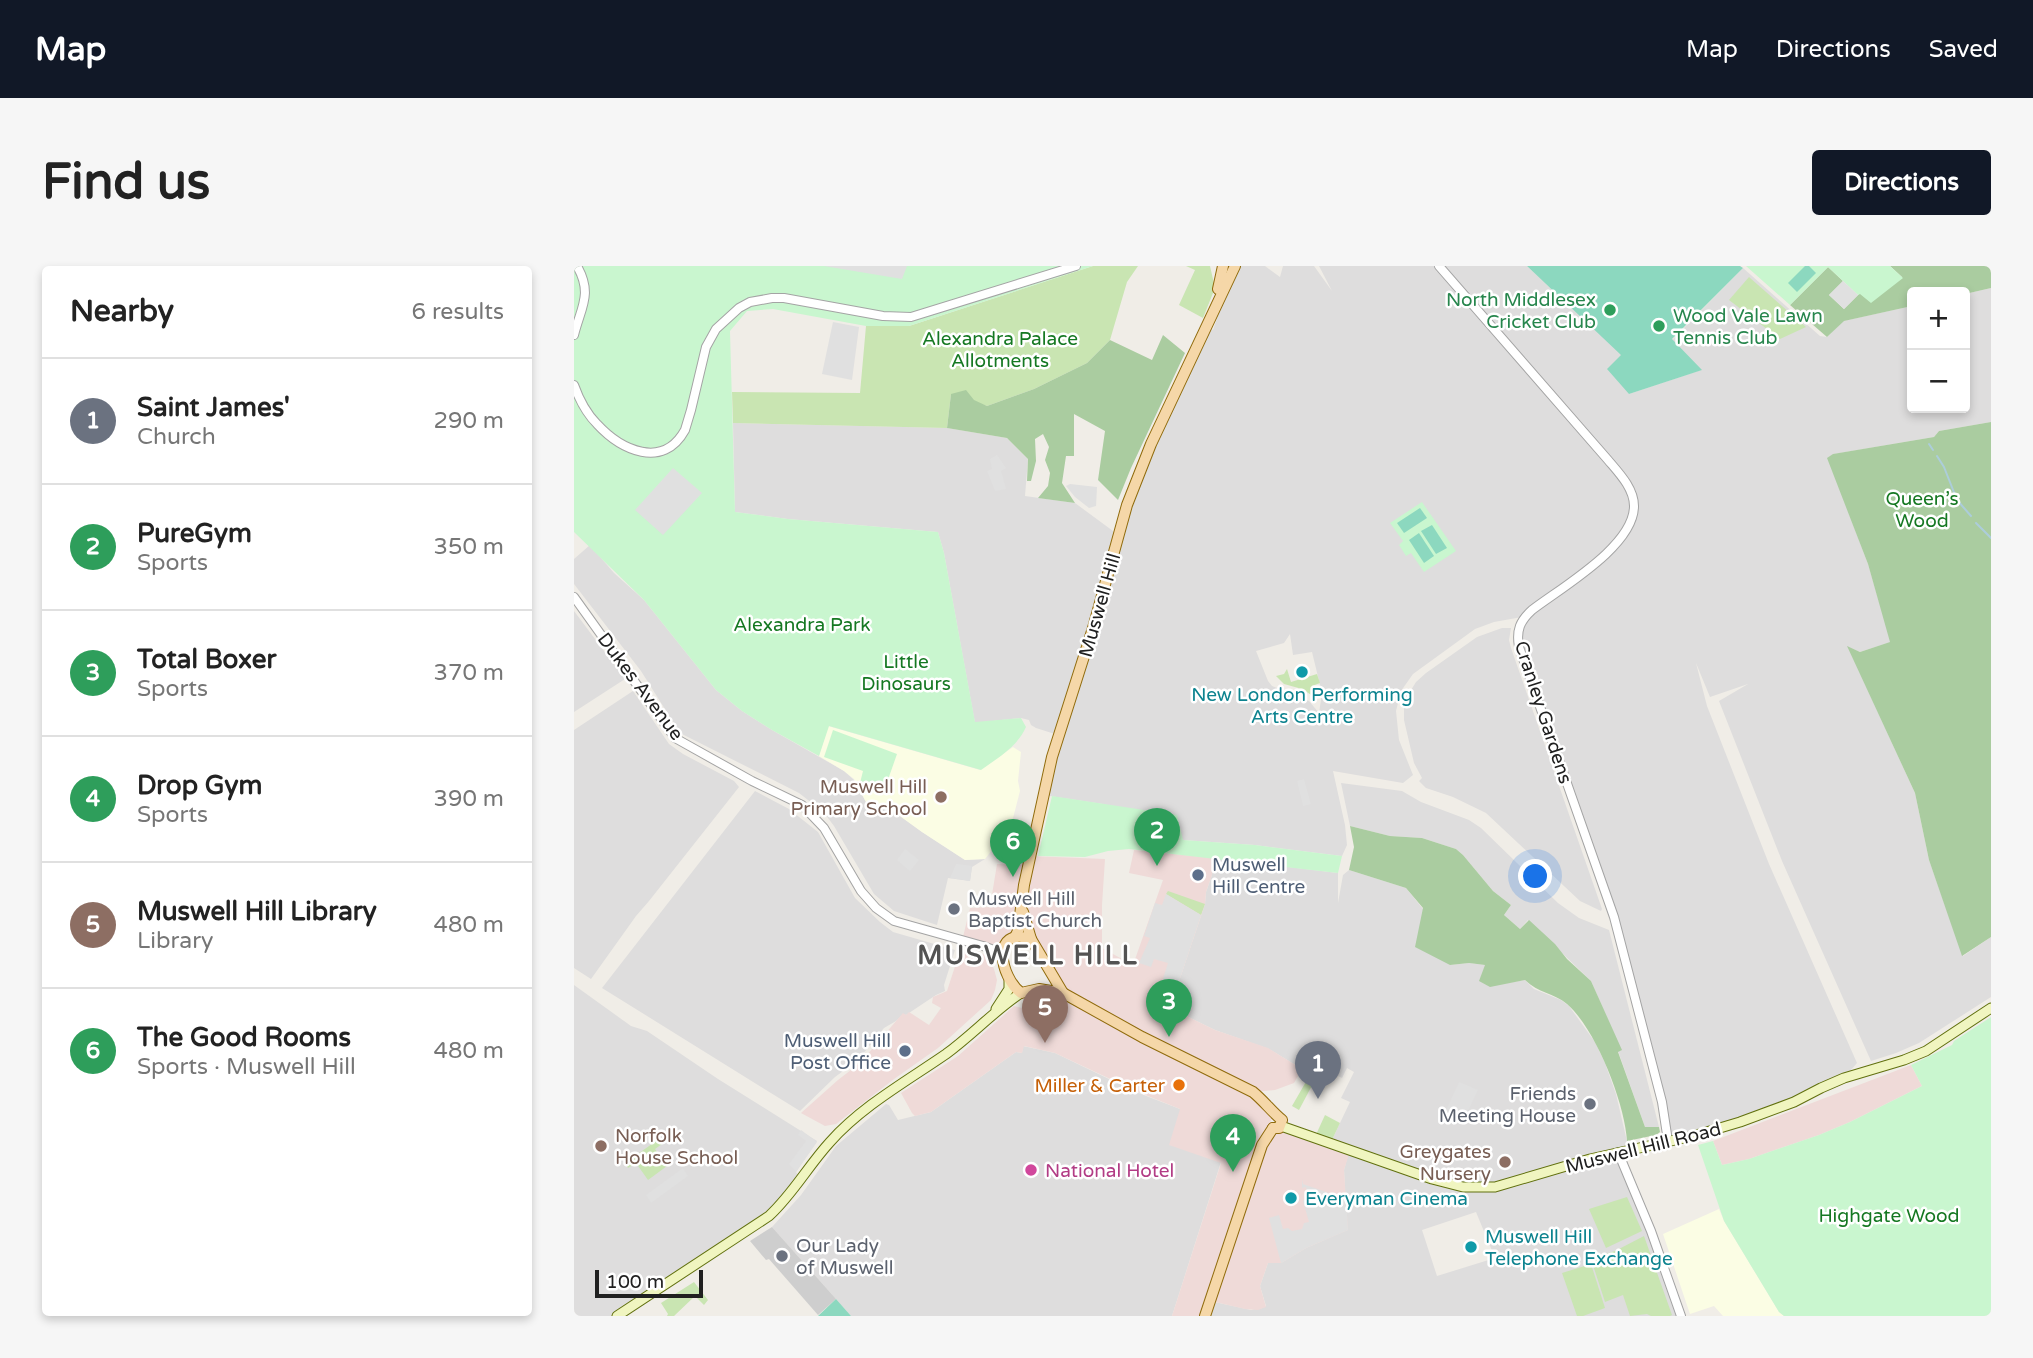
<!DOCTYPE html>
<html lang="en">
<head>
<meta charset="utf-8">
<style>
  :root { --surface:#fff; --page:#f6f6f6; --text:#222; --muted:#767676; --line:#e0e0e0; --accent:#111827 }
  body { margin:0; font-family:"Varela Round",sans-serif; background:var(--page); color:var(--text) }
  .controls { position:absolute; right:21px; top:21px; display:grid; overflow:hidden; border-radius:7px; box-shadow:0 4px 10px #0003 }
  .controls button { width:63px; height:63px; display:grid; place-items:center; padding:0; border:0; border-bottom:2px solid var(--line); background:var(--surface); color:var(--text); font:35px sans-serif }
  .scale { position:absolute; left:21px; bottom:18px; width:108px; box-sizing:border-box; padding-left:7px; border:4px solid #202020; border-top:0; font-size:19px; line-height:24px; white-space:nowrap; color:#202020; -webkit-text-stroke:5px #fff; paint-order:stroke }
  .you { position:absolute; left:962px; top:611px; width:24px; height:24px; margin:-18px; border:5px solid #fff; border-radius:50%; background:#1a73e8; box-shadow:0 0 0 10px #1a73e833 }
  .badge { display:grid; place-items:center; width:46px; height:46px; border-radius:50%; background:var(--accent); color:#fff; font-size:23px; font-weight:700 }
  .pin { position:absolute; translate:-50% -58px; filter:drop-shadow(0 2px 4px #0008) }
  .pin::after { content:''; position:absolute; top:37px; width:24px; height:21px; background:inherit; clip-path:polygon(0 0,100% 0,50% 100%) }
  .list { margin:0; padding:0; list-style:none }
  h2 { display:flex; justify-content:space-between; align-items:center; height:91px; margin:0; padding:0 28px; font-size:30px }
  h2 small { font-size:23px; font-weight:400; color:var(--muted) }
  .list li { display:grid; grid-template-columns:46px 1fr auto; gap:21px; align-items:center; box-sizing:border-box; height:126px; padding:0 28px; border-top:2px solid var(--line) }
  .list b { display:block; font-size:26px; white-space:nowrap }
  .list p { margin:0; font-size:23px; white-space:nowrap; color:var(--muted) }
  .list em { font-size:23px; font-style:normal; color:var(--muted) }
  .map { position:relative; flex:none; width:1417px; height:1050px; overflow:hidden; border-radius:7px }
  header { display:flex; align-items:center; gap:42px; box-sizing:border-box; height:98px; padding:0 35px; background:var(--accent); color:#fff }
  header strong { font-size:33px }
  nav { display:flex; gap:38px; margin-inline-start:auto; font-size:24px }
  .intro { display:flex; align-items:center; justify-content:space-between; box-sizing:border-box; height:168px; padding:0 42px }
  h1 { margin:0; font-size:49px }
  .button { padding:18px 32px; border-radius:7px; background:var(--accent); color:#fff; font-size:24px; font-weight:700 }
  main { display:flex; gap:42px; padding:0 42px }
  aside { flex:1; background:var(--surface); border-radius:7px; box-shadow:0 4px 10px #0003 }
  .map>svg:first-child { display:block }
  .residential { fill:#dedddd; fill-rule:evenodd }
  .commercial { fill:#efdad8 }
  .education { fill:#fbfde4 }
  .religious { fill:#cecece }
  .grass { fill:#c9e5b2 }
  .forest { fill:#aacca0 }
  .park { fill:#c9f6cf }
  .pitch { fill:#8cd8bf }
  .parking { fill:#e0e0e0 }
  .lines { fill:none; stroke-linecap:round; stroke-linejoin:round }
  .stream { stroke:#accdda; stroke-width:2 }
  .tertiary-casing { stroke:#a4a4a4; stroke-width:10 }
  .secondary-casing { stroke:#61700e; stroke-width:11 }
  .primary-casing { stroke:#906b0c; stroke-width:12 }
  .tertiary { stroke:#fff; stroke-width:8 }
  .secondary { stroke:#f0f5c0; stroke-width:9 }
  .primary { stroke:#f5d7a8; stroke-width:10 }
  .leisure-dot { fill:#2e9e5b; stroke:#fff; stroke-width:2.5 }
  .culture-dot { fill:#0f9aa8; stroke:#fff; stroke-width:2.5 }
  .education-dot { fill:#8d6e63; stroke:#fff; stroke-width:2.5 }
  .service-dot { fill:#5c6f8a; stroke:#fff; stroke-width:2.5 }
  .worship-dot { fill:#6b7280; stroke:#fff; stroke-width:2.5 }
  .food-dot { fill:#e8710a; stroke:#fff; stroke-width:2.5 }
  .hotel-dot { fill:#d1479c; stroke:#fff; stroke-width:2.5 }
  .labels { text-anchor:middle; stroke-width:5; stroke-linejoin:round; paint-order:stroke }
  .leisure-label { font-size:19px; fill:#27864d; stroke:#fff; text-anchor:end }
  .park-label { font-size:19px; fill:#157822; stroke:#fff }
  .street-label { font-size:19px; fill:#202020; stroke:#fff }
  .culture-label { font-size:19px; fill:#0d838f; stroke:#fff; text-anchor:start }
  .education-label { font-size:19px; fill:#785e54; stroke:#fff; text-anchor:end }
  .service-label { font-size:19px; fill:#4e5e75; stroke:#fff; text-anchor:start }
  .worship-label { font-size:19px; fill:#5b616d; stroke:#fff; text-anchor:start }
  .food-label { font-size:19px; fill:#c56008; stroke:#fff; text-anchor:end }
  .hotel-label { font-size:19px; fill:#b23c85; stroke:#fff; text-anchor:start }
  .district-label { font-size:26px; font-weight:bold; letter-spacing:2px; fill:#535353; stroke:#fff }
</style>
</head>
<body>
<header>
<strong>Map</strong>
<nav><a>Map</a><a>Directions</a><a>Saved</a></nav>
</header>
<div class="intro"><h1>Find us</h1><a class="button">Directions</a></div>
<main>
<aside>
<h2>Nearby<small>6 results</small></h2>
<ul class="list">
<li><span class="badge" style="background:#6b7280">1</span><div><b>Saint James'</b><p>Church</p></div><em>290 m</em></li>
<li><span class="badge" style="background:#2e9e5b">2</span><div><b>PureGym</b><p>Sports</p></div><em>350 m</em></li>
<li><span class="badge" style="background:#2e9e5b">3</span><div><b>Total Boxer</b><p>Sports</p></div><em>370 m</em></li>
<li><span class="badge" style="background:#2e9e5b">4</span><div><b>Drop Gym</b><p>Sports</p></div><em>390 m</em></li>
<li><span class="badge" style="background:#8d6e63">5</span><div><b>Muswell Hill Library</b><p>Library</p></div><em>480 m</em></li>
<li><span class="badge" style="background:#2e9e5b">6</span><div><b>The Good Rooms</b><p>Sports · Muswell Hill</p></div><em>480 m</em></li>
</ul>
</aside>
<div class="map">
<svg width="1417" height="1050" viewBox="0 0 1417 1050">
  <rect width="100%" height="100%" fill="#f0ede7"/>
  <g class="residential">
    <path d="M666,0H691L706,11L709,0H740L758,25L745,0H953L1048,89L1055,128L1127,104L1098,74L1169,2L1246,70L1253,71L1269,55L1338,40V142H1391V28L1417,22V156L1365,165L1360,171L1260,188L1254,192L1294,298L1317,376L1286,386L1274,381L1341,527L1355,594L1389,690L1417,671V731L1345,777L1322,787L1297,795L1208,595L1145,435L1174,418L1136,431L1122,397L1133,440L1195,598L1283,797L1270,812L1220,836L1094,875L1040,651L945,381L948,351L920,356L901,363L839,408L827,425L822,445L825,474L839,509L829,517L759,505L771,559L773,579L768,590L681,579L609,574L529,538L469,529L484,469L462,462L457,459L455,454L447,452L401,457L370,287L364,266L214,253L161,246L159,157L373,162L433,172L454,193L451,230L501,237L539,265L543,271L564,209L633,60L639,64L654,20ZM716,368L719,389L738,386L748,427L745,447L735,435L698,420L694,415L682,385L710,377Z"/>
    <path d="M16,279L40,307L70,334L142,424L168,445L198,464L270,505L280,514L293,538L309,537L348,566L391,594L411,593L398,601L396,615L374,612L363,659L320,645L300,628L260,560L248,544L234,534L225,527L106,467L67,405L0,318V293Z"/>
    <path d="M0,345L51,413L0,446Z"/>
    <path d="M928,362H937L935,374L937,382L1028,643L1027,645L1006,635L912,547L879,531L852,522L845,515L848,512L840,497L830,454V441L834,429L842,416L852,407L903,371Z"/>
    <path d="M59,425L95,478L109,488L160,515L165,521L75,635L62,650L17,713L0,702V464Z"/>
    <path d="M767,517L828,525L847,536L895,554L907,562L984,637L1005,652L1035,664L1085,861H1071L1044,785L1047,784L1017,715L954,654L946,663L930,649L937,639L919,625L889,589L882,583L848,572L816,570L776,560Z"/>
    <path d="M181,525L215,543L244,566L281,632L306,656L319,666L381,684L370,719L371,725L362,729L332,749L329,748L322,755L310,762L284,794L261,811L226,845L28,722Z"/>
    <path d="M640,592L764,607V637L769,609L775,604L832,622L849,643L876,699L895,697L911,699L916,720L951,714L960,723L987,734L995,740L1021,776L1031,797L1042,828L1055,884L1044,886L1107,1050H631L636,1035L677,1044L692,1040L686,1020L694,997H707L732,982L773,964L770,904L775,885L756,878L776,836L767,832L780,806L773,802L768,812L756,806L752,811L732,796L728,803L695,783L641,764L596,742L631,638L632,626L638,609ZM902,946L921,992L863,1010L848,964Z"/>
    <path d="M0,719L57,760L73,765L144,813L243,875L222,906L227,913L206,940L43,1050H0Z"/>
    <path d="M449,780L481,787L562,826L606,843L647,896L598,1050H277L198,961L227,929L262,880L312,838L315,839L324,854L357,846L442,786L448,787Z"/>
  </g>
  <g class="commercial">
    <path d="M560,584L640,592L638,609L632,626L631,638L596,742L641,764L694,782L728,803L720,817L701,824L680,826L701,850L698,852L696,857L699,862L776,885L770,904L774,964L732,982L707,997H694L686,1020L692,1041L684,1044L671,1043L637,1035L631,1050H598L647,897L595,879L606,843L564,826L481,787L450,780L448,787L442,786L357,846L341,850L338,847L327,827L384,790L440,740L464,746L467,732L476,725L487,727L448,644L444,665L433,675L409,680L388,675L396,642L416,641L423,598L454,599L456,590L531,593L528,639V682L559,699L589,614L555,607Z"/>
    <path d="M387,682L405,686L414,691L420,703L423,714L421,724L417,734L364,782L320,813L262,858L251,860L227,847L264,814L286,797L329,747L332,749L335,746L355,759L367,742L358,737L359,731L373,725Z"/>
    <path d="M1337,799L1348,820L1276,856L1245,869L1175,893L1148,899L1139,875Z"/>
  </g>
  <g class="education">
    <path d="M254,460L406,504L439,481L447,486L444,515L446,525L437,560L411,593L391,594L348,566L309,538H293L280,513L270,505L245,490Z"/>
    <path d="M1145,943L1150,955L1205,1046L1210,1050H1149L1140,1040L1116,1048L1089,968Z"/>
  </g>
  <path class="religious" d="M198,961L262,1033L244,1049L195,993L192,994L176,975Z"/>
  <g class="grass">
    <path d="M519,0H564L553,16L536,74L513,97L460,123L413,140L377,128L373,162L159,157L158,126L286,127L292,60H335Z"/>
    <path d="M612,0H636L641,22L629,52L605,39L621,4Z"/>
    <path d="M1175,11L1232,61L1206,73L1155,34Z"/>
    <path d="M713,403L717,416L743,408L746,417L738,420L742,432L728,423L710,418L702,410L710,408Z"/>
    <path d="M594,625L631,638L627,649L592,628Z"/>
    <path d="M737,807L743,810L725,844L718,840Z"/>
    <path d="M751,849L766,857L756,878L740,873Z"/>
    <path d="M85,873L88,878L81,883L93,900L74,914L62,897L54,902L51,897Z"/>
    <path d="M1053,931L1068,965L1032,982L1015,943Z"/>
    <path d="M1070,970L1098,1049L1096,1050H1077L1073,1048L1056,1050L1049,1029L1031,1036L1017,993L1041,985Z"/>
    <path d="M1017,998L1031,1042L1009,1050H1003L988,1007Z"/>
    <path d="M120,1016L134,1034L130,1039L121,1030L100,1050H93L94,1048L87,1037Z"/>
  </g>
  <g class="forest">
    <path d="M1316,0H1417V22L1391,28V26H1338V40L1270,55L1253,71L1216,39L1254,1L1269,15L1255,29L1270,43L1286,27L1297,36L1328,11Z"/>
    <path d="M589,69L611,87L557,202L544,234L524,214L531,165L500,148V190H492L488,217L501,237L464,232L474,220L476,207L471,194L475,181L469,168L461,173L462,195L457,215H453L454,193L433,172L373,162L377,128L392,124L400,134L413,140L460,123L513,97L536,74L578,94Z"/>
    <path d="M1417,156V671L1388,690L1355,594L1341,527L1273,380L1286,386L1316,376L1294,298L1253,192L1259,188L1360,171L1365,165Z"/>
    <path d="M776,560L816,570L848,572L882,583L889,589L919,625L937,639L930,649L946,663L955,654L981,678L993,693L1017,715L1048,784L1044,786L1071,861H1085L1086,866L1082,869L1053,875C1051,838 1022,763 993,738C980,727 964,727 951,714L916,721L905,715L911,699L895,697L876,699L841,681L849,642L832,622L775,604L780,581Z"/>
  </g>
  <g class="park">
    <path d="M0,0H519L335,60H292L199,43L173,45L156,65L161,246L214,253L364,266L370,287L401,456L447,452L452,461C443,481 425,491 407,504L255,460L245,490L198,464L168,445L142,424L70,334L0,266Z"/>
    <path d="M1172,0H1316L1329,12L1297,37L1286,28L1284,29L1254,1L1216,39Z"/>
    <path d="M848,236L882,285L850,306L837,287L832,290L825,279L829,275L816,257Z"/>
    <path d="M259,464L323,488L310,525L286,517L289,505L250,491Z"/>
    <path d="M478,530L603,549L609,574L681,579L768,590L764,607L555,583L534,585L511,591L464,590Z"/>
    <path d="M1417,751V1050H1210L1205,1046L1150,955L1124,879L1139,875L1148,899L1175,893L1245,869L1276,856L1348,820L1337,799L1378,779L1380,775Z"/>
  </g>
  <g class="pitch">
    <path d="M953,0H1166L1169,2L1098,73L1128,104L1055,128L1033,103L1047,89Z"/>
    <path d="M1231,0H1235L1242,7L1223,26L1214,17Z"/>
    <path d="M846,242L853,252L830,267L823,257Z"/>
    <path d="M858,259L873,282L862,288L847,265Z"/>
    <path d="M845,267L860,290L850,297L835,274Z"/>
    <path d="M262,1033L277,1050H244Z"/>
  </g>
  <g class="parking">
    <path d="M250,0H333L328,13Z"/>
    <path d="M1269,15L1284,29L1270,43L1255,29Z"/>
    <path d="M259,56L285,61L278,114L248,108Z"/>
    <path d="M423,189L432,202L427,205L432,223L421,225L413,205L418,203L416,193Z"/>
    <path d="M99,202L128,227L89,269L61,244Z"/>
    <path d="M496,218L523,221L522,240L515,242L501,231L492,220Z"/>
    <path d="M730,513L737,538L729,540L723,515Z"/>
    <path d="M331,583L345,594L336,605L323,594Z"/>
    <path d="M382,598L398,600L396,615L376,612Z"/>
    <path d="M592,628L627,649L599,733L584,728L594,697L580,693L577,701L565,697L576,672L570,670L581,637L588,639Z"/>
    <path d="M885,816L904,824L890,854L871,846Z"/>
    <path d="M227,864L243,876L222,906L215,898L232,875L224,869Z"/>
    <path d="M470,898L488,899V910L469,909Z"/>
    <path d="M109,902L114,910L77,937L72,929Z"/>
    <path d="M728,913L729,918L772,933L774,964L732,982L707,997L695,952L705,949L709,963L714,962L718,965L728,963L730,957L735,956L729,935L734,931L732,921L728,922Z"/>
  </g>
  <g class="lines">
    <g class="stream">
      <path d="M1355,178L1359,184"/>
      <path d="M1363,190L1370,201L1383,234L1397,250"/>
      <path d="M1402,257L1417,272"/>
    </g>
    <g class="tertiary-casing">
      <g id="tertiary">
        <path d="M865,0L1034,194C1044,206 1060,222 1060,240C1060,280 988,321 958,344C946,355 942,364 945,381L1040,651L1088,836L1094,875"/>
        <path d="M0,69C7,41 19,28 3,0"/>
        <path d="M0,119C5,133 12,147 23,158C47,184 89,204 111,164L117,144L132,81L142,63L165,42L176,36L198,32H210L309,50L337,51L502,0"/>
        <path d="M0,331L101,472L178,515L228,539L250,562L287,625L302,642L320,655L409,680L428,687"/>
        <path d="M1044,886L1077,965L1107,1050"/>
      </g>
    </g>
    <g class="secondary-casing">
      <g id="secondary">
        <path d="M422,743L435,723V715"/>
        <path d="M707,860L858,913L889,921H921L1016,893L1119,870L1166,856L1220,836L1247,822L1270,812L1330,794L1352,785L1417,742"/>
        <path d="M43,1050L195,950C219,928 234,900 256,876C288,840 333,815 372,788C398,769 420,745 447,727"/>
      </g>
    </g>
    <g class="primary-casing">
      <g id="primary">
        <path d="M644,23L649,0"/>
        <path d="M449,646L457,673L489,727"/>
        <path d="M441,671L444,665L450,619L478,491L519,362L553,239L577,178L661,0"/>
        <path d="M457,673C416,660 426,711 447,727L465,723L489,727L568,771L679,826C690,835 698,846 708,854L705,862H699"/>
        <path d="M631,1050L688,879L699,862"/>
      </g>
    </g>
    <use href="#tertiary" class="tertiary"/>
    <use href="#secondary" class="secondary"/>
    <use href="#primary" class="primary"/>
  </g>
  <g class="leisure-dot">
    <circle cx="1036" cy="44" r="7"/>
    <circle cx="1085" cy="60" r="7"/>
  </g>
  <g class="culture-dot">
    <circle cx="728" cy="406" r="7"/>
    <circle cx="717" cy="932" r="7"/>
    <circle cx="897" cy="981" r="7"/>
  </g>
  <g class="education-dot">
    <circle cx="367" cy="531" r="7"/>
    <circle cx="27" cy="880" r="7"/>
    <circle cx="931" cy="896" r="7"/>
  </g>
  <g class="service-dot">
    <circle cx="624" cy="609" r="7"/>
    <circle cx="331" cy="785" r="7"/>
  </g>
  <g class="worship-dot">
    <circle cx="380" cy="643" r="7"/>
    <circle cx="1016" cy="838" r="7"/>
    <circle cx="208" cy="990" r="7"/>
  </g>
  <circle class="food-dot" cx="605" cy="819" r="7"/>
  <circle class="hotel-dot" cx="457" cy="904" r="7"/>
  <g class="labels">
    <g class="leisure-label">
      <text x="1022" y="40">North Middlesex<tspan x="1022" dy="22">Cricket Club</tspan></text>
      <text x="1099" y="56" text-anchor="start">Wood Vale Lawn<tspan x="1099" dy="22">Tennis Club</tspan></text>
    </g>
    <g class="park-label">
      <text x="426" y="79">Alexandra Palace<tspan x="426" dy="22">Allotments</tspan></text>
      <text x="1348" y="239">Queen’s<tspan x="1348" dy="22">Wood</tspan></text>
      <text x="228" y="365">Alexandra Park</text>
      <text x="332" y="402">Little<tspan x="332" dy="22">Dinosaurs</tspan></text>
      <text x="1315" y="956">Highgate Wood</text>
    </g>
    <g class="street-label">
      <text transform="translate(525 339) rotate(-74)" y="7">Muswell Hill</text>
      <text transform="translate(67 420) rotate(53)" y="7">Dukes Avenue</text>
      <text transform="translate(970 446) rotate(72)" y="7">Cranley Gardens</text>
      <text transform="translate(1069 881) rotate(-14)" y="7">Muswell Hill Road</text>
    </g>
    <g class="culture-label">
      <text x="728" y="435" text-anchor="middle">New London Performing<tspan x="728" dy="22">Arts Centre</tspan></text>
      <text x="731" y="939">Everyman Cinema</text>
      <text x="911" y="977">Muswell Hill<tspan x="911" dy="22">Telephone Exchange</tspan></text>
    </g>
    <g class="education-label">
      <text x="353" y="527">Muswell Hill<tspan x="353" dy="22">Primary School</tspan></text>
      <text x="41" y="876" text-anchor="start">Norfolk<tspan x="41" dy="22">House School</tspan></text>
      <text x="917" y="892">Greygates<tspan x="917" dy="22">Nursery</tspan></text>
    </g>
    <g class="service-label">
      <text x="638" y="605">Muswell<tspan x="638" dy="22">Hill Centre</tspan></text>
      <text x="317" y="781" text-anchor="end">Muswell Hill<tspan x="317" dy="22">Post Office</tspan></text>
    </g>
    <g class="worship-label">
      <text x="394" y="639">Muswell Hill<tspan x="394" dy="22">Baptist Church</tspan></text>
      <text x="1002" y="834" text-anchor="end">Friends<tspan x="1002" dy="22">Meeting House</tspan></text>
      <text x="222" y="986">Our Lady<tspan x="222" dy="22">of Muswell</tspan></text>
    </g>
    <g class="food-label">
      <text x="591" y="826">Miller &amp; Carter</text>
    </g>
    <g class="hotel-label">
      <text x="471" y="911">National Hotel</text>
    </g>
    <g class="district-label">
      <text x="454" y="698">MUSWELL HILL</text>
    </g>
  </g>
</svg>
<div class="controls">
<button>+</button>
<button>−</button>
</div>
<div class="scale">100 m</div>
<div class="you"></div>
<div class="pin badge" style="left:744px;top:833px;background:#6b7280">1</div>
<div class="pin badge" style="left:583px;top:600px;background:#2e9e5b">2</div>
<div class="pin badge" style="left:595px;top:771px;background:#2e9e5b">3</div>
<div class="pin badge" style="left:659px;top:906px;background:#2e9e5b">4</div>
<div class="pin badge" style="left:471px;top:777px;background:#8d6e63">5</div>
<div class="pin badge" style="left:439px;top:611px;background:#2e9e5b">6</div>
</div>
</main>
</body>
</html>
